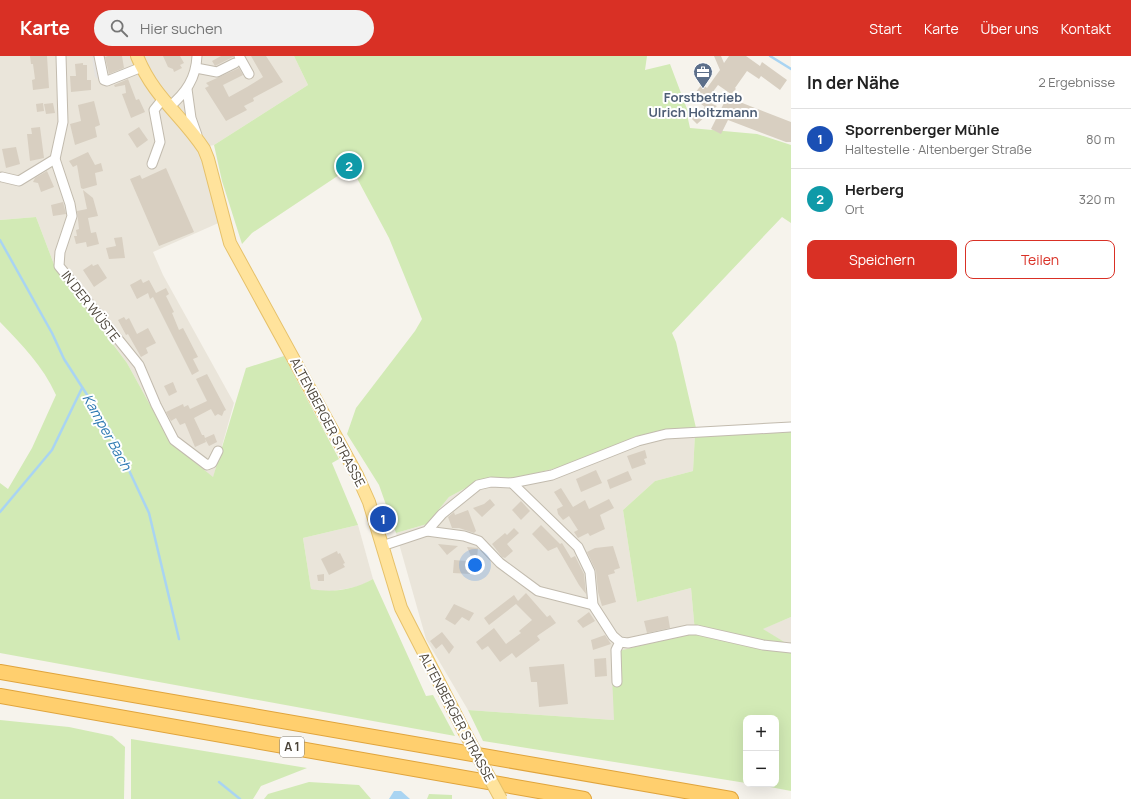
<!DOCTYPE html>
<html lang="de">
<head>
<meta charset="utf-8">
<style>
  :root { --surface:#fff; --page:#f2f2f2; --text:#222; --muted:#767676; --line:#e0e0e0; --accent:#d93025 }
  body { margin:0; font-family:Manrope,sans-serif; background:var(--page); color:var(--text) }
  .controls { position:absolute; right:12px; bottom:12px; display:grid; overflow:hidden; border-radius:8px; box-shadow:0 4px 16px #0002 }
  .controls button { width:36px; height:36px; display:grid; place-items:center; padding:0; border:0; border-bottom:1px solid var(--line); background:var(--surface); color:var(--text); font:20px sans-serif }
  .you { position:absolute; left:475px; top:509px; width:14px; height:14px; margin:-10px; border:3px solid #fff; border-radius:50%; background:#1a73e8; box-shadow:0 0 0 6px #1a73e833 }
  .badge { display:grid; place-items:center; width:26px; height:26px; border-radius:50%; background:var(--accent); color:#fff; font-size:13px; font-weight:700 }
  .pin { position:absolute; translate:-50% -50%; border:2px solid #fff; box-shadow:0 1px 4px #0006 }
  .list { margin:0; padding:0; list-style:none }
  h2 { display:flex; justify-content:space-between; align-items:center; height:52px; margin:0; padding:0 16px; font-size:17px }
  h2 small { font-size:13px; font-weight:400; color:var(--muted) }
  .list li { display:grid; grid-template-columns:26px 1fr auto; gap:12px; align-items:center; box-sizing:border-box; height:60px; padding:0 16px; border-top:1px solid var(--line) }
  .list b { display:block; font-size:15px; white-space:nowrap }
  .list p { margin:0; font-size:13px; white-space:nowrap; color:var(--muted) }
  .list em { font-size:13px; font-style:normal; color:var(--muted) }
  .actions { display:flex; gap:8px; padding:12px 16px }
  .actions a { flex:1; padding:9px 0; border:1px solid var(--accent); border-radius:8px; text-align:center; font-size:14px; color:var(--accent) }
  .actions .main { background:var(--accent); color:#fff }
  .icon { flex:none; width:22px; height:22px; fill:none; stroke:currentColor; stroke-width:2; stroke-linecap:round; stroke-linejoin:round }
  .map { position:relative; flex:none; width:791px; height:743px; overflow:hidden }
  header { display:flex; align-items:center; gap:24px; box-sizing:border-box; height:56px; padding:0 20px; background:var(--accent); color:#fff }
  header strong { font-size:19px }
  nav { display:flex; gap:22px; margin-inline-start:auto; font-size:14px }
  .search { width:280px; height:36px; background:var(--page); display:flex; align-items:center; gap:10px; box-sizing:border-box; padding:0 14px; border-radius:22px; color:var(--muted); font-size:15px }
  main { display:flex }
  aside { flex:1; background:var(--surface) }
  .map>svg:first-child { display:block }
  .residential { fill:#eae5da }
  .green { fill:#d2eab5 }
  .parking { fill:#e5e3e0 }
  .water { fill:#a9d4f2 }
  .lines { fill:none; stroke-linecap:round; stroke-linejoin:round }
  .stream { stroke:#a9d4f2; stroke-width:2.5 }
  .building { fill:#d8cfc1 }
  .minor-casing { stroke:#c2bbae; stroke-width:11 }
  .major-casing { stroke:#e6c16a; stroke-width:14 }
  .highway-casing { stroke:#e0a43c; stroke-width:16 }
  .minor { stroke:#fff; stroke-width:9 }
  .major { stroke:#ffe39c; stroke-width:12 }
  .highway { stroke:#ffcf6e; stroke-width:14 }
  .major-bridge-casing { stroke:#e6c16a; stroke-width:14; stroke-linecap:butt }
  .major-bridge { stroke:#ffe39c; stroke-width:12 }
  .labels { text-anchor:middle; stroke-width:4; stroke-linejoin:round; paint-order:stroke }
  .shield { fill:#fff; stroke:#817c74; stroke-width:1 }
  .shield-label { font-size:12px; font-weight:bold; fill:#4b4439 }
  .service-label { font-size:13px; font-weight:bold; fill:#4e5e75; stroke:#fff }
  .street-label { font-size:13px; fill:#4b4439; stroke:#fff }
  .water-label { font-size:14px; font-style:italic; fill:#2e7ab2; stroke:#fff }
</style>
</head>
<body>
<header>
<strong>Karte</strong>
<div class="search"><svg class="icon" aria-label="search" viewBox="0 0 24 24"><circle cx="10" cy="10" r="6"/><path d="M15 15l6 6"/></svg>Hier suchen</div>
<nav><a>Start</a><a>Karte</a><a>Über uns</a><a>Kontakt</a></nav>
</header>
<main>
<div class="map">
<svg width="791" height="743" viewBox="0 0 791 743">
  <rect width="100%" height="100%" fill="#f6f3ec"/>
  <g class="residential">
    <path d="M0,0H294L308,29L214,89L199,92L223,165L153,196L163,219L234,347L213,422L171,387L127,307L55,211L36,161L0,164Z"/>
    <path d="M671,374L695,378L693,415L655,425L623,454L637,546L691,532L695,576L614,664L468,654L426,583L396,477L427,468L449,441L475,427L520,421L577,407L637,380Z"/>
    <path d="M358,469L373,523L360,530L345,533L326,536L311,533L303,482Z"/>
    <path d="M791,561V590L762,573Z"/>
  </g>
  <g class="green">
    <path d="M294,0H647L645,14L670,8L687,53L691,57L688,63L690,72L757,78L791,89V167L782,161L672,277L676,286L696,372L671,374L637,380L577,407L520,421L475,427L449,441L427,468L396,477L379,429L347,378L356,352L415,275L422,263L389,182L351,111L252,177L242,188L222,125L214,89L308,29Z"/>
    <path d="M36,161L55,211L127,307L171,387L213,421L246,312L284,300L339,403L332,407L358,469L303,482L311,533C333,537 353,534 373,523L426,640L433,639L455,680L0,597V427L8,433L32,392L56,339C43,310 22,289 0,266V164Z"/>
    <path d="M791,373V561L763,573L791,590V735L754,728H776V662H746V727L483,685L468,654L614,664L611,597L695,576L691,532L637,546L623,454L655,425L693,415L695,378Z"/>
    <path d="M0,664L69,671L112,680L125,691L124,743H0Z"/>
    <path d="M131,683L307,712L261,730L253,743H131Z"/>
    <path d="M309,726L359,729L371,743H264L268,738Z"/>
    <path d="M429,738L452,739V743H427Z"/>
  </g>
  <path class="parking" d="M92,0H98L101,24L95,21Z"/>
  <path class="water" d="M394,735H401L410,743H389Z"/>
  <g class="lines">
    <g class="stream">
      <path d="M770,0L791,13"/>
      <path d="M0,184L52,277L64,303L111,376L149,457L179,583"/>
      <path d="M0,456L52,394L82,332"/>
      <path d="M219,726L240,743"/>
    </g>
  </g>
  <g class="building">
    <path d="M30,0H47L49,32L33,34L32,24L35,23L33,8H31Z"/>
    <path d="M108,0H122L124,12L109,18L105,1Z"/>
    <path d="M163,0H180L184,7L180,9L182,12L174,16L173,13L168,11Z"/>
    <path d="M221,0H233V1L215,10L212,5Z"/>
    <path d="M251,0H266L283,26L253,42L254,45L244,50L247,54L226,65L205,32L209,30L206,27L239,12L243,19L223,29L229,41L247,31L263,21Z"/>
    <path d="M714,0H721L724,7L729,0H746L760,10L762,6L787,24L780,34L761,20L759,23L747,15L735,32L736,33L731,38L718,29L706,45L717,50L697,68L691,62L705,51L692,41L702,28L707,32L720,14Z"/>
    <path d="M83,7V9H87V24H91V34L71,36L70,20H76L75,8Z"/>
    <path d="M128,23L136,44L139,43L145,56L131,62L122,38L126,37L125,29L115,31L114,29Z"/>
    <path d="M727,41L791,66V86H786L728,64L721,78L711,73Z"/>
    <path d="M94,45L100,69L95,71L97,81L75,89L70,68L81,65L78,49Z"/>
    <path d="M43,47L44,55L37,56L36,48Z"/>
    <path d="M53,47L55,57L46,58L44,48Z"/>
    <path d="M40,71L44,102L30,105L27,78H32L31,72Z"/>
    <path d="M139,71L148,84L137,92L128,78Z"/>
    <path d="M16,91L20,108L6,112L2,93Z"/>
    <path d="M88,96L95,109L101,107L103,115L95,117L97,129L83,133L81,132L77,109L73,111L69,105Z"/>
    <path d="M166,112L194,176L159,190L130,123L140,119L142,123Z"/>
    <path d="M47,115L54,131L41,136L38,127L33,126L35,122Z"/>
    <path d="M83,134L93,142L98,160L88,162L91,177L96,176L99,188L87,191L86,186L76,188L74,180H77L76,174L79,173L77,155L87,153Z"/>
    <path d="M63,146L66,158L53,160L51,149Z"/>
    <path d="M122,181L125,202L109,203L106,192L116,190L114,182Z"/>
    <path d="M92,208L93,210L98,208L107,222L94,231L83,214Z"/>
    <path d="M141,223L143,227L149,224L156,237L166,232L169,238L166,240L174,256L172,257L179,274L183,272L198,301L193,303L199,315L192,319L153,241L150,243L148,237L137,243L130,229Z"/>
    <path d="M124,261L126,264L129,262L137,278L148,272L156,287L146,292L148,297L141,301L128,278L126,279L118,264Z"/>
    <path d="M207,318L226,354L224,355L222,360L218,358L215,360L211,353L194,362L202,379H204L205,382L214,378L217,386L209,390L205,383L206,386L195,391L185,367L180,369L176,362L171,365L166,356L183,348L184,351L188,349L190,353L207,345L196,323Z"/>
    <path d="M173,326L177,336L169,340L164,330Z"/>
    <path d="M645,394L647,402L644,403L646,408L632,413L627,400Z"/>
    <path d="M596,414L602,427L581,436L576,423Z"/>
    <path d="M628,415L632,424L610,433L607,424Z"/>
    <path d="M561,432L573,451L585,444L589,453L609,443L614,452L600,459L605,473L590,480L588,477L578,482L574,476L578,474L569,460L563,464L558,458L557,453L563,450L554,436Z"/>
    <path d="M490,443L495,449L482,461L473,452L484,448Z"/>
    <path d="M521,445L530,455L521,464L512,454Z"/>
    <path d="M468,454L476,475L474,477L459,472H452L448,461L454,456L455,459Z"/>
    <path d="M541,469L560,488L562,487L571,502L575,500L584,518L586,538L579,529L557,491L548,495L532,478Z"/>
    <path d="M514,472L519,477L507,488L513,495L505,502L502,501L492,488L505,477L507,479Z"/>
    <path d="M438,488L458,490L447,499Z"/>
    <path d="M613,490L620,512L614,514L615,517L608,519L616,546L602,550L598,536L596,515L587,496L595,492Z"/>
    <path d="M467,491L478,492L476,511Z"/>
    <path d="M337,495L338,498L340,497L345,507L343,508L345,511L329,519L321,503Z"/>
    <path d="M454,504L466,505L470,510V518L453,517Z"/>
    <path d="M324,518V525H318L317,519Z"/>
    <path d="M526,537L547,561L550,559L556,567L537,580L540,584L516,602L512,597L500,606L488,590L482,594L476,586L494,572L506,588L521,577L519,575L532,564L516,548L489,569L484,562L514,539L518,545Z"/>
    <path d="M454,548L474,557L469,565L462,561L455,569L445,563Z"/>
    <path d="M589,556L595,565L583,572L577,565Z"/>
    <path d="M668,560L670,572L647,577L644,565Z"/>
    <path d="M442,576L454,591L449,598L442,588L436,593L430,585Z"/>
    <path d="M605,579L611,588L593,594L591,584Z"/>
    <path d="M606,602L607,620L595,621L594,603Z"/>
    <path d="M564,608L568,648L539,651L537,626H531L529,611Z"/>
  </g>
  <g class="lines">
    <g class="minor-casing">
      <g id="minor">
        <path d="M61,0L63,66L55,103L70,148L72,160L60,196L59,210L139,309L156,349L174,384L207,409L212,407L218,395"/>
        <path d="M99,0L104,24L107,25L142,11"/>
        <path d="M239,0L249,18"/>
        <path d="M196,12L217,16L235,7"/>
        <path d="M187,33L191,62L197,79"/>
        <path d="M169,51C186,37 196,22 197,0"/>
        <path d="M152,108L160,86L154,54L162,44"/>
        <path d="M2,121L19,125L55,103"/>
        <path d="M512,427L578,491L590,516L593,549L613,580L620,586L628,587L688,574H697L763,589L791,592"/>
        <path d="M427,475L464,480L479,485L500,507L538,535L593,549"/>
        <path d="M382,490L427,475L442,458L478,429L491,426L512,427L552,419L638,385L666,378L791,371"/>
        <path d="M617,626L616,594L620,586"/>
      </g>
    </g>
    <g class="major-casing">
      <path id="major" d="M137,0C154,42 181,58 204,93L208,103L230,187L357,419L369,446L401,552L464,675"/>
    </g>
    <g class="highway-casing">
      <g id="highway">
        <path d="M0,616L731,743"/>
        <path d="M0,640L584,743"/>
      </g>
    </g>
    <use href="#minor" class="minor"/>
    <use href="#major" class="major"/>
    <use href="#highway" class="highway"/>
    <g class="major-bridge-casing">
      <path id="major-bridge" d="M464,675L501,743"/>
    </g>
    <use href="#major-bridge" class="major-bridge"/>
  </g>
  <defs>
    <g id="office-pin" transform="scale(1)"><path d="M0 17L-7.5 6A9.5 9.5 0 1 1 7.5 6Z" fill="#5c6f8a" stroke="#fff"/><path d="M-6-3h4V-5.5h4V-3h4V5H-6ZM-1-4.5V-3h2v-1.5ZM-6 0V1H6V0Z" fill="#fff"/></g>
  </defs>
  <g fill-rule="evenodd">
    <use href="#office-pin" x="703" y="16"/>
  </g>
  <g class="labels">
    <rect class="shield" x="280" y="681" width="24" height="20" rx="3"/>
    <g class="shield-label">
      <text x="292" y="695">A 1</text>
    </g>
    <g class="service-label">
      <text x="703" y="46">Forstbetrieb<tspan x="703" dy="15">Ulrich Holtzmann</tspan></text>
    </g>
    <g class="street-label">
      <text transform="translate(91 250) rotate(52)" y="5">IN DER WÜSTE</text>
      <text transform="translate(328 366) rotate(62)" y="5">ALTENBERGER STRASSE</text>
      <text transform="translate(457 661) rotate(62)" y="5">ALTENBERGER STRASSE</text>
    </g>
    <g class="water-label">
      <text transform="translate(107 376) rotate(61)" y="5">Kamper Bach</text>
    </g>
  </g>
</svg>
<div class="controls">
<button>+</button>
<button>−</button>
</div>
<div class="you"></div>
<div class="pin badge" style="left:383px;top:463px;background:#1a4fb4">1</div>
<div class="pin badge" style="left:349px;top:110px;background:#0f9aa8">2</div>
</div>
<aside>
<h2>In der Nähe<small>2 Ergebnisse</small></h2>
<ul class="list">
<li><span class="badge" style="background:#1a4fb4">1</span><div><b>Sporrenberger Mühle</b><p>Haltestelle · Altenberger Straße</p></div><em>80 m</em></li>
<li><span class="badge" style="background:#0f9aa8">2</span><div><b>Herberg</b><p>Ort</p></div><em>320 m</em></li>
</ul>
<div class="actions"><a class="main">Speichern</a><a>Teilen</a></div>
</aside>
</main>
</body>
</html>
